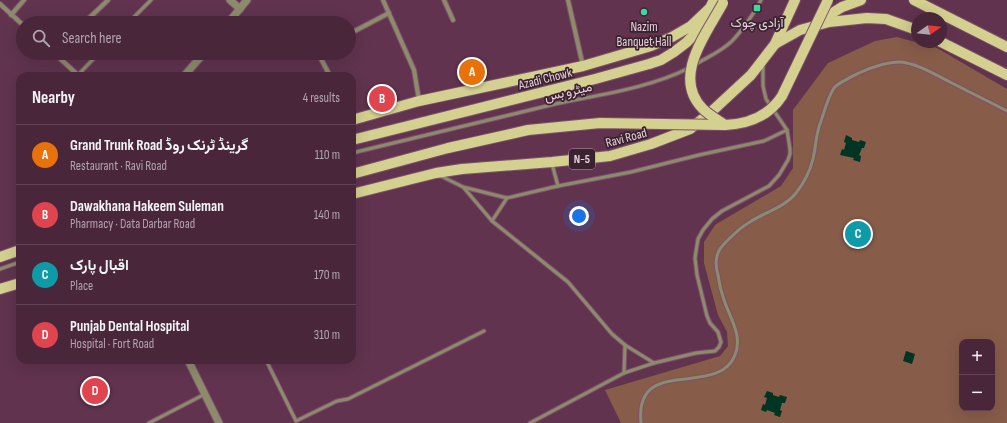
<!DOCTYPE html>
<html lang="en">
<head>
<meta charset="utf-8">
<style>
  :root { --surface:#49263a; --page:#502e42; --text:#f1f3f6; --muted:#b1a5af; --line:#614354; --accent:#d6ab8b }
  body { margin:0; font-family:"Sofia Sans Condensed",Vazirmatn,sans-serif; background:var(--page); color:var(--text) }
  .controls { position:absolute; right:12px; bottom:12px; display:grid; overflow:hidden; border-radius:8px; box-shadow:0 4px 16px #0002 }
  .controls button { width:36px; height:36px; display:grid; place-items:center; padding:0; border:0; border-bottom:1px solid var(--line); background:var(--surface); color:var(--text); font:20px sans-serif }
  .compass { position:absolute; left:911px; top:12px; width:36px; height:36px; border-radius:50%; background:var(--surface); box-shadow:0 4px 16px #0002; rotate:75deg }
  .you { position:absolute; left:579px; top:216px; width:14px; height:14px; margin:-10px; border:3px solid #fff; border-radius:50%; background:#1a73e8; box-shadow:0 0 0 6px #1a73e833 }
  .badge { display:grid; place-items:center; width:26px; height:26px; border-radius:50%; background:var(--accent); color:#fff; font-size:13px; font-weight:700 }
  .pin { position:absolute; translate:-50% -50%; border:2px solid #fff; box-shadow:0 1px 4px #0006 }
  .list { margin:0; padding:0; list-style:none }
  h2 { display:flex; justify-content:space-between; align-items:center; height:52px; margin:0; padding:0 16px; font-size:17px }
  h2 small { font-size:13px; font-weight:400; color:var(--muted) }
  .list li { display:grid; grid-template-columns:26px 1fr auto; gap:12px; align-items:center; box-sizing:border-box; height:60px; padding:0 16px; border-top:1px solid var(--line) }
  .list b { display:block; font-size:15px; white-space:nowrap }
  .list p { margin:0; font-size:13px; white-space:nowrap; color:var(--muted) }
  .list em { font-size:13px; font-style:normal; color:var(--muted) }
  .icon { flex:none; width:22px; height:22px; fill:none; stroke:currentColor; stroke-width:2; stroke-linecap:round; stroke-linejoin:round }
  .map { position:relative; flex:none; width:1007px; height:423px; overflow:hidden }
  .search { position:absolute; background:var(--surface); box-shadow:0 4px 16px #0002; left:16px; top:16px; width:340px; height:44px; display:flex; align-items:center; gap:10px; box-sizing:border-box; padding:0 14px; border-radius:22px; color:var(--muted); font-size:15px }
  .panel { position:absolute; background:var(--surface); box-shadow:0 4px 16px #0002; left:16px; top:72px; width:340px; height:292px; border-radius:12px }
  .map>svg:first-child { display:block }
  .green { fill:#875c49; fill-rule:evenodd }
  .water { fill:#003423 }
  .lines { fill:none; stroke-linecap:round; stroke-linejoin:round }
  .service-casing { stroke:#7d526b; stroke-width:5 }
  .minor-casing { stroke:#7d526b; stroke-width:6 }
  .tertiary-casing { stroke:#7d526b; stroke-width:9 }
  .primary-casing { stroke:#7d526b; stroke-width:12 }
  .service { stroke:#8d8b6c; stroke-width:3 }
  .minor { stroke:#8d8b6c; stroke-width:4 }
  .tertiary { stroke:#8d8b6c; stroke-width:7 }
  .primary { stroke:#d4d08f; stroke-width:10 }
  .primary-bridge-casing { stroke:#7d526b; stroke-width:12; stroke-linecap:butt }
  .primary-bridge { stroke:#d4d08f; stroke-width:10 }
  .poi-dot { fill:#41d4a1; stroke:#39232f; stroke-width:1.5 }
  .labels { text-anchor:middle; stroke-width:3.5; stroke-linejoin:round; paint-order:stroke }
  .shield { fill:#39232f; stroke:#b69ba9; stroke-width:1 }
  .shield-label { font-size:12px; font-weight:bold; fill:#ebcedd }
  .poi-label { font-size:13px; fill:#ebcedd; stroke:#39232f }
  .street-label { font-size:13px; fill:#ebcedd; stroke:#39232f }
</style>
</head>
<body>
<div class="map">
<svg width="1007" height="423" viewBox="0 0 1007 423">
  <rect width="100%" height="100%" fill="#61334e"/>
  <path class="green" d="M897,37L937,48L1007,89V423H621L605,390L720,356L728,346L727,332L718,315L704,263V242L715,225L718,223L781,186L793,168V110L828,63L875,41ZM962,342H992V408H962Z"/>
  <g class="water">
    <path d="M846,135L852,138V140L859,142L860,140L866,142L864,148H862L859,155L861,156L860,162L853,160L854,158L840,155L842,149L844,150L846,143L844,142Z"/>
    <path d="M906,351L915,354L912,364L903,361Z"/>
    <path d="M767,391L773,393V395L779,397L780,395L787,397L785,403H782L780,410L782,411L780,417L774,415L775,413L767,410L766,412L761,410L763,404L765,405L767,398L764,397Z"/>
  </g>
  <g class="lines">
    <g class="service-casing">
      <g id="service">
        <path d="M128,23L151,0"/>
        <path d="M696,64C708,57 722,51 732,41C741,32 755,12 761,0"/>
        <path d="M78,75L99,53"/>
        <path d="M352,153C420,137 487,120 555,104C598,95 650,88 689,68"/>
        <path d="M552,164L558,186"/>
        <path d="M441,176L463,187L507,198L558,186L631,172L699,155L764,141L787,130"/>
        <path d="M464,188L492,221L568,282L612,334L625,345L654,363"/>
        <path d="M492,221L507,198"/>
        <path d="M0,269L20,262"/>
        <path d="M266,360L296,421L337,401L348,399L484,331"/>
        <path d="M624,373L625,345"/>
        <path d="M149,423L205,394"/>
        <path d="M530,423L624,373L654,363L696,353L715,351L719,347L721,342L718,332L710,323L707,316L697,275L695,258L698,239L703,230L712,219L722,211L769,186L779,175L788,160L790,154V149L787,130L766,99L763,86V64"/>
        <path d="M641,423C634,354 718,399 735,355C743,336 730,318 724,300C721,292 719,283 718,275C716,268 715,260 718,253C720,247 726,242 730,238C736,232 743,226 750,222C765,212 785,207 796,193C804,183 810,171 813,159C816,146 816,133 821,121C824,112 829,95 834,88C838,83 853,76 859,73C870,68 886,62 899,62C914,62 936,75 950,82C969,92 988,101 1007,111"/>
      </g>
    </g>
    <g class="minor-casing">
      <g id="minor">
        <path d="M383,0L414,70L419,100"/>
        <path d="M444,0L453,20"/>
        <path d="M568,0L583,66"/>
        <path d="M0,4L23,25"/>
        <path d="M11,15L24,0"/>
        <path d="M84,23L108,0"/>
        <path d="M349,34L389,13"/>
        <path d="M54,53L79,76"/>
        <path d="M318,53L330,76"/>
      </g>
    </g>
    <g class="tertiary-casing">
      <g id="tertiary">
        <path d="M230,0L240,9"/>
        <path d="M228,23L247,0"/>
        <path d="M184,76L204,53"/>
        <path d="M188,360L219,423"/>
      </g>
    </g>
    <g class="primary-casing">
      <g id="primary">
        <path d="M914,0L1007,47"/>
        <path d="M818,22L842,7L861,0"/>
        <path d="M941,42L1007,75"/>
        <path d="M775,44L800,30L829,22L867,18L886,19L917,30"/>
        <path d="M352,120L419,101L583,66L651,46L672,37L691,26L710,8L714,0"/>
        <path d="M352,140L595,79L649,64L661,60L674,52L687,42L715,12"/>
        <path d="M352,194L436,173L462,169L552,162L610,156L651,144L690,129L710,113L751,75L775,44L795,0"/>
        <path d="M0,257L20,250"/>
        <path d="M0,289L20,283"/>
      </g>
    </g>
    <use href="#service" class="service"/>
    <use href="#minor" class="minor"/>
    <use href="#tertiary" class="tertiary"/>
    <use href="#primary" class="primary"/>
    <g class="primary-bridge-casing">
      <g id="primary-bridge">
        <path d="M723,3C707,33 671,77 703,109C709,115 718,120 725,125"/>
        <path d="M352,174L448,148L528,130L600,123L725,125C749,124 769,116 782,96L828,0"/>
      </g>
    </g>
    <use href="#primary-bridge" class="primary-bridge"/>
  </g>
  <g class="poi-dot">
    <rect x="753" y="4" width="8" height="8" rx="2"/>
    <circle cx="644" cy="12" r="4"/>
  </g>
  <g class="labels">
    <rect class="shield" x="569" y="149" width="26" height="20" rx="3"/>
    <g class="shield-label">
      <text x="582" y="163">N-5</text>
    </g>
    <g class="poi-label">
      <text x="757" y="27">آزادی چوک</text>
      <text x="644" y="31">Nazim<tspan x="644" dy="15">Banquet Hall</tspan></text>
    </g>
    <g class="street-label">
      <text transform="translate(545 78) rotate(-14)" y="5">Azadi Chowk</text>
      <text transform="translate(568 91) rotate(-13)" y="5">میٹرو بس</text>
      <text transform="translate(626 137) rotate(-15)" y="5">Ravi Road</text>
    </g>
  </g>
</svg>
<div class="controls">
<button>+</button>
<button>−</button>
</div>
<svg class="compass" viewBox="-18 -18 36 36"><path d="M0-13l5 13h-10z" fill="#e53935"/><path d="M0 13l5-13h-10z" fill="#b1a5af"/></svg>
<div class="you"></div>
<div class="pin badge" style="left:472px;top:72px;background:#e8710a">A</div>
<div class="pin badge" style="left:382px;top:99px;background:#e0444e">B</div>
<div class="pin badge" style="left:858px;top:234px;background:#0f9aa8">C</div>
<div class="pin badge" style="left:95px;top:391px;background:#e0444e">D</div>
<div class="search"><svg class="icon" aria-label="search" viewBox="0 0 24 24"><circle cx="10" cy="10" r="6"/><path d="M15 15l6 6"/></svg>Search here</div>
<section class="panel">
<h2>Nearby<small>4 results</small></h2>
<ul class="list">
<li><span class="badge" style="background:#e8710a">A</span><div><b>Grand Trunk Road گرینڈ ٹرنک روڈ</b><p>Restaurant · Ravi Road</p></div><em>110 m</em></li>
<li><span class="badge" style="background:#e0444e">B</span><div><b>Dawakhana Hakeem Suleman</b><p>Pharmacy · Data Darbar Road</p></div><em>140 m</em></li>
<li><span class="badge" style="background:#0f9aa8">C</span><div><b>اقبال پارک</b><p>Place</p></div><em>170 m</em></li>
<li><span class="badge" style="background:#e0444e">D</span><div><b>Punjab Dental Hospital</b><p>Hospital · Fort Road</p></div><em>310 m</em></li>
</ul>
</section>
</div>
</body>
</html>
